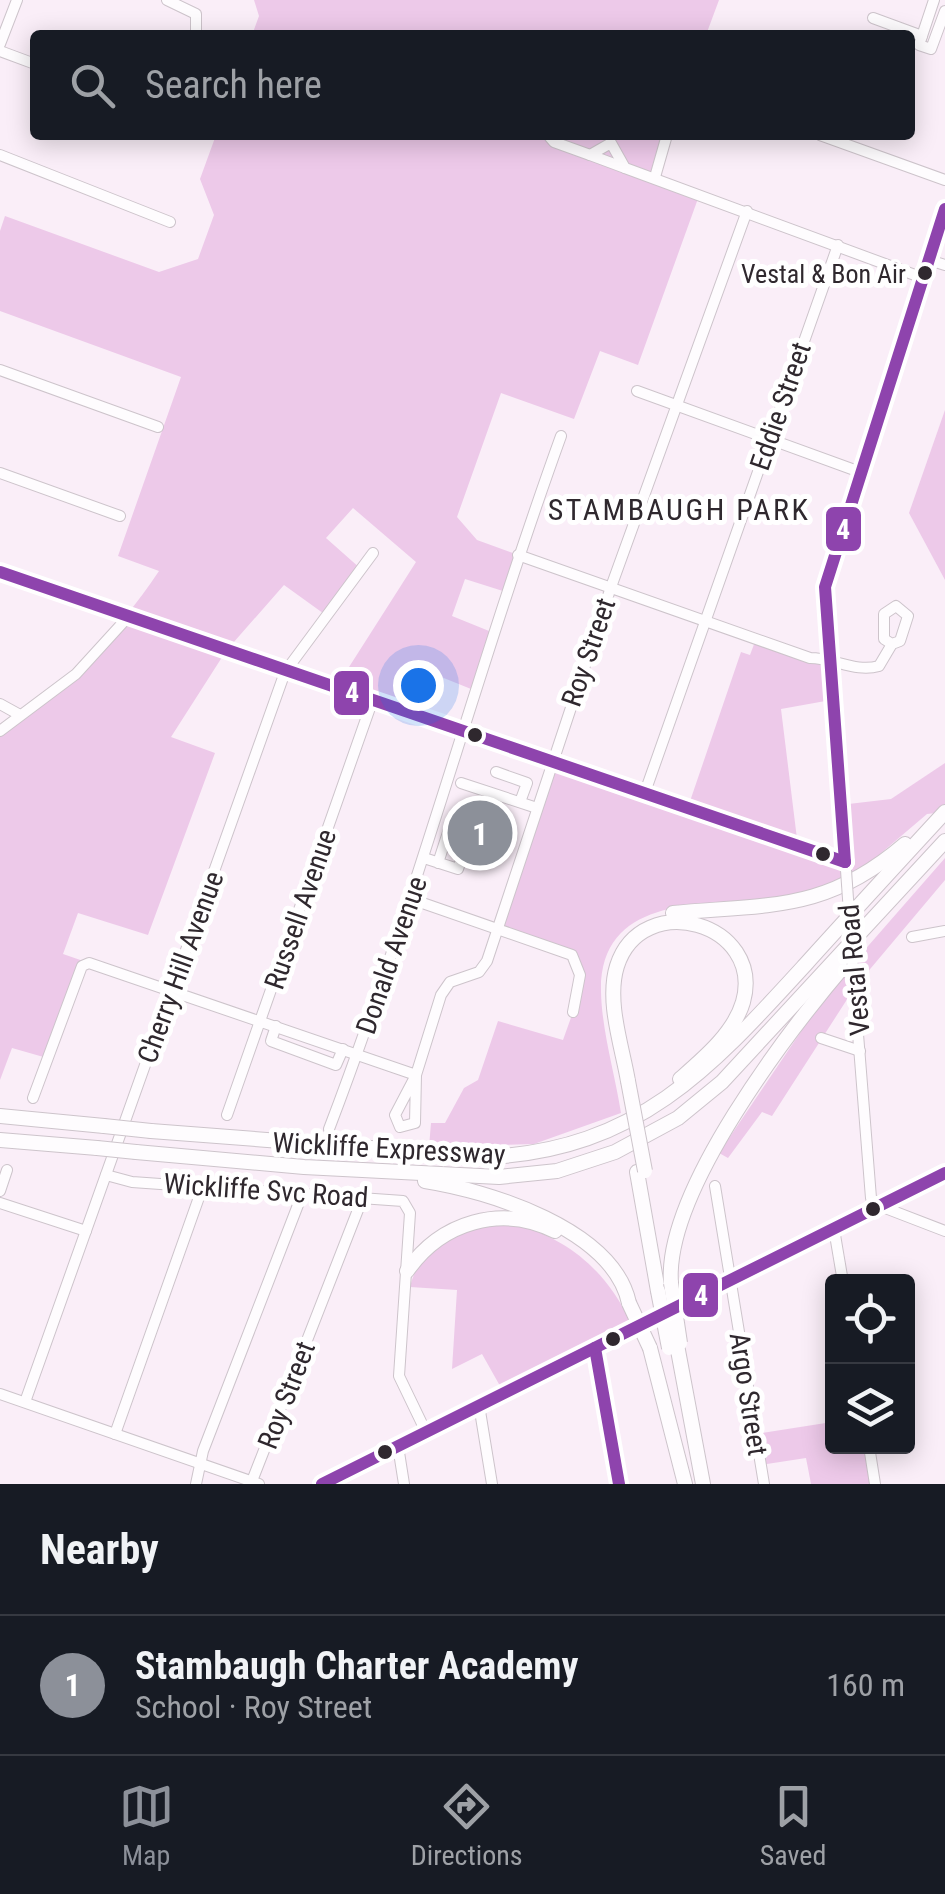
<!DOCTYPE html>
<html lang="en">
<head>
<meta charset="utf-8">
<style>
  :root { --surface:#171b24; --page:#20242c; --text:#f1f3f6; --muted:#9ea1a6; --line:#363941; --accent:#8c9099 }
  body { margin:0; font-family:"Roboto Condensed",sans-serif; background:var(--page); color:var(--text) }
  .controls { position:absolute; right:30px; bottom:30px; display:grid; overflow:hidden; border-radius:10px; box-shadow:0 5px 25px #0003 }
  .controls button { width:90px; height:90px; display:grid; place-items:center; padding:0; border:0; border-bottom:2px solid var(--line); background:var(--surface); color:var(--text); font:50px sans-serif }
  .you { position:absolute; left:418px; top:685px; width:35px; height:35px; margin:-25px; border:8px solid #fff; border-radius:50%; background:#1a73e8; box-shadow:0 0 0 15px #1a73e833 }
  .badge { display:grid; place-items:center; width:65px; height:65px; border-radius:50%; background:var(--accent); color:#fff; font-size:32px; font-weight:700 }
  .pin { position:absolute; translate:-50% -50%; border:5px solid #fff; box-shadow:0 2px 10px #0006 }
  .list { margin:0; padding:0; list-style:none }
  h2 { display:flex; justify-content:space-between; align-items:center; height:130px; margin:0; padding:0 40px; font-size:42px }
  h2 small { font-size:32px; font-weight:400; color:var(--muted) }
  .list li { display:grid; grid-template-columns:65px 1fr auto; gap:30px; align-items:center; box-sizing:border-box; height:140px; padding:0 40px; border-top:2px solid var(--line) }
  .list b { display:block; font-size:38px; white-space:nowrap }
  .list p { margin:0; font-size:32px; white-space:nowrap; color:var(--muted) }
  .list em { font-size:32px; font-style:normal; color:var(--muted) }
  .icon { flex:none; width:55px; height:55px; fill:none; stroke:currentColor; stroke-width:2; stroke-linecap:round; stroke-linejoin:round }
  .map { position:relative; flex:none; width:945px; height:1484px; overflow:hidden }
  .search { position:absolute; background:var(--surface); box-shadow:0 5px 25px #0003; left:30px; right:30px; top:30px; height:110px; display:flex; align-items:center; gap:25px; box-sizing:border-box; padding:0 35px; border-radius:10px; color:var(--muted); font-size:38px }
  .sheet { height:270px; background:var(--surface) }
  nav { display:flex; justify-content:space-around; align-items:center; box-sizing:border-box; height:140px; border-top:2px solid var(--line); background:var(--surface); font-size:28px; color:var(--muted) }
  nav a { display:grid; justify-items:center; gap:5px }
  nav .on { color:var(--accent) }
  .map>svg:first-child { display:block }
  .green { fill:#edc9e9 }
  .lines { fill:none; stroke-linecap:round; stroke-linejoin:round }
  .minor-casing { stroke:#cdc4cb; stroke-width:12 }
  .highway-casing { stroke:#cdc4cb; stroke-width:16 }
  .minor { stroke:#fefcfe; stroke-width:10 }
  .highway { stroke:#fefcfe; stroke-width:14 }
  .minor-bridge-casing { stroke:#cdc4cb; stroke-width:12; stroke-linecap:butt }
  .highway-bridge-casing { stroke:#cdc4cb; stroke-width:16; stroke-linecap:butt }
  .minor-bridge { stroke:#fefcfe; stroke-width:10 }
  .highway-bridge { stroke:#fefcfe; stroke-width:14 }
  .bus-1-casing { stroke:#fff; stroke-width:20 }
  .bus-1 { stroke:#8e44ad; stroke-width:12 }
  .bus-dot { fill:#2f282e; stroke:#fff; stroke-width:4 }
  .labels { text-anchor:middle; stroke-width:10; stroke-linejoin:round; paint-order:stroke }
  .bus-label { font-size:26px; fill:#2f282e; stroke:#fff; text-anchor:end }
  .street-label { font-size:28px; fill:#2f282e; stroke:#fff }
  .neighbourhood-label { font-size:30px; letter-spacing:2.5px; fill:#2f282e; stroke:#fff }
  .line-badge { stroke:#fff; stroke-width:4 }
  .badge-label { font-size:28px; text-anchor:middle; font-weight:bold; fill:#fff }
</style>
</head>
<body>
<div class="map">
<svg width="945" height="1484" viewBox="0 0 945 1484">
  <rect width="100%" height="100%" fill="#faeef8"/>
  <g class="green">
    <path d="M254,0H719L706,35H252L259,16Z"/>
    <path d="M216,135H667L655,177L700,193L638,365L600,351L574,419L501,393L457,517L477,540L518,555L506,592L465,579L452,616L494,633L476,691L414,666L397,711L335,689L416,562L353,508L326,538L361,569L327,616L284,585L226,651L171,737L215,753L148,935L78,913L63,954L89,963L47,1058L12,1048L0,1080V731C63,688 117,634 159,571L118,556L181,377L0,311V231L5,216L159,272L198,259L214,215L200,179Z"/>
    <path d="M945,410V580L909,513Z"/>
    <path d="M756,639L828,658L831,700L781,709L798,847L844,861L840,805L891,799L945,763V812L927,814L853,877L852,869L841,872V885C824,889 806,896 789,898C720,907 599,887 601,992C602,1032 615,1074 621,1113L534,1144L429,1147L431,1123H445L464,1088L478,1080L498,1021L563,1040L573,1012L579,963L497,929L551,764L687,810L741,652L750,655Z"/>
    <path d="M945,858V880L855,987L772,1116L762,1112L728,1158L719,1153L827,993Z"/>
    <path d="M511,1222C569,1240 603,1267 631,1322L611,1339L504,1393L482,1354L452,1369L457,1290L410,1287C421,1240 469,1227 511,1222Z"/>
    <path d="M832,1422V1446L869,1447L875,1484H811L806,1458L761,1465L756,1434Z"/>
  </g>
  <g class="lines">
    <g class="minor-casing">
      <g id="minor">
        <path d="M167,0L196,14V35"/>
        <path d="M934,0L919,45L931,49L945,11"/>
        <path d="M873,18L922,36"/>
        <path d="M0,44L17,0"/>
        <path d="M0,51L35,64"/>
        <path d="M548,135L554,142L590,155L611,143L625,168L923,278"/>
        <path d="M820,135L945,180"/>
        <path d="M0,155L170,222"/>
        <path d="M590,155L625,168"/>
        <path d="M655,177L667,135"/>
        <path d="M929,260L945,265"/>
        <path d="M0,370L158,427"/>
        <path d="M637,391L860,472"/>
        <path d="M0,473L120,516"/>
        <path d="M518,555L810,658C834,658 856,673 879,666L892,644L900,641L908,616L896,606L884,614V639L892,644"/>
        <path d="M0,572L845,862"/>
        <path d="M0,704L20,715"/>
        <path d="M0,731L76,674L128,617"/>
        <path d="M496,772L527,783L520,802"/>
        <path d="M461,783L537,808"/>
        <path d="M644,795L838,245"/>
        <path d="M424,858L458,869L472,827L452,820L438,863"/>
        <path d="M845,864L825,587L945,209"/>
        <path d="M411,899L572,955L580,975L573,1012"/>
        <path d="M912,937L945,931"/>
        <path d="M853,971L871,1198L880,1206"/>
        <path d="M276,1026L271,1041L336,1065L343,1049"/>
        <path d="M821,1038L860,1051"/>
        <path d="M33,1098L82,966L89,963L416,1075L395,1115L400,1127L415,1123L416,1075L441,995L450,982L479,972L487,961L611,587L747,211"/>
        <path d="M227,1115L372,702"/>
        <path d="M329,1129C416,901 478,666 561,436"/>
        <path d="M106,1175L132,1182L403,1201L410,1213L399,1376L426,1432"/>
        <path d="M715,1186L764,1484"/>
        <path d="M0,1191L7,1170"/>
        <path d="M0,1203L86,1231"/>
        <path d="M880,1206L945,1231"/>
        <path d="M834,1229L843,1282"/>
        <path d="M595,1348L619,1484"/>
        <path d="M0,1394L259,1484"/>
        <path d="M25,1402L285,672L373,553"/>
        <path d="M479,1405L492,1484"/>
        <path d="M115,1434L203,1186"/>
        <path d="M398,1446L404,1484"/>
        <path d="M869,1446L875,1484"/>
        <path d="M252,1481L363,1197"/>
        <path d="M196,1484L203,1451L303,1192"/>
        <path d="M322,1484L945,1173"/>
      </g>
    </g>
    <g class="highway-casing">
      <g id="highway">
        <path d="M673,913C770,904 826,912 905,844"/>
        <path d="M628,1081C622,1046 606,1001 617,966C642,888 765,923 743,1002C734,1033 704,1058 680,1079"/>
        <path d="M0,1116L104,1126"/>
        <path d="M151,1131L489,1157C638,1149 710,1069 805,965C851,914 898,863 945,812"/>
        <path d="M0,1140L97,1148"/>
        <path d="M136,1152L304,1167L499,1177L557,1171L615,1152L678,1118L722,1082L945,841"/>
        <path d="M637,1172L658,1291"/>
        <path d="M425,1181C489,1191 613,1229 629,1303"/>
        <path d="M407,1271C441,1222 501,1204 555,1231"/>
        <path d="M671,1283C664,1192 789,1030 848,961"/>
        <path d="M677,1345L703,1484"/>
        <path d="M650,1348L685,1484"/>
      </g>
    </g>
    <use href="#minor" class="minor"/>
    <use href="#highway" class="highway"/>
    <g class="minor-bridge-casing">
      <path id="minor-bridge" d="M846,870L853,971"/>
    </g>
    <g class="highway-bridge-casing">
      <g id="highway-bridge">
        <path d="M628,1081L645,1171"/>
        <path d="M104,1126L151,1131"/>
        <path d="M97,1148L136,1152"/>
        <path d="M671,1283L680,1343"/>
        <path d="M658,1291L669,1348"/>
        <path d="M629,1303L650,1348"/>
      </g>
    </g>
    <use href="#minor-bridge" class="minor-bridge"/>
    <use href="#highway-bridge" class="highway-bridge"/>
    <g class="bus-1-casing">
      <g id="bus-1">
        <path d="M0,572L845,862"/>
        <path d="M845,862L825,587L945,209"/>
        <path d="M595,1348L619,1484"/>
        <path d="M322,1484L945,1173"/>
      </g>
    </g>
    <use href="#bus-1" class="bus-1"/>
  </g>
  <g class="bus-dot">
    <circle cx="925" cy="273" r="9"/>
    <circle cx="475" cy="735" r="9"/>
    <circle cx="823" cy="854" r="9"/>
    <circle cx="873" cy="1209" r="9"/>
    <circle cx="613" cy="1339" r="9"/>
    <circle cx="385" cy="1452" r="9"/>
  </g>
  <g class="labels">
    <g class="bus-label">
      <text x="906" y="283">Vestal &amp; Bon Air</text>
    </g>
    <g class="street-label">
      <text transform="translate(780 406) rotate(-71)" y="10">Eddie Street</text>
      <text transform="translate(588 652) rotate(-71)" y="10">Roy Street</text>
      <text transform="translate(300 909) rotate(-71)" y="10">Russell Avenue</text>
      <text transform="translate(391 955) rotate(-71)" y="10">Donald Avenue</text>
      <text transform="translate(180 967) rotate(-70)" y="10">Cherry Hill Avenue</text>
      <text transform="translate(854 970) rotate(-95)" y="10">Vestal Road</text>
      <text transform="translate(389 1148) rotate(3)" y="10">Wickliffe Expressway</text>
      <text transform="translate(266 1190) rotate(4)" y="10">Wickliffe Svc Road</text>
      <text transform="translate(749 1394) rotate(81)" y="10">Argo Street</text>
      <text transform="translate(286 1395) rotate(-69)" y="10">Roy Street</text>
    </g>
    <g class="neighbourhood-label">
      <text x="679" y="520">STAMBAUGH PARK</text>
    </g>
  </g>
  <g class="line-badge">
    <rect x="824" y="505" width="39" height="48" rx="10" fill="#8e44ad"/>
    <rect x="332" y="669" width="39" height="48" rx="10" fill="#8e44ad"/>
    <rect x="681" y="1271" width="39" height="48" rx="10" fill="#8e44ad"/>
  </g>
  <g class="badge-label">
    <text x="843" y="539">4</text>
    <text x="352" y="702">4</text>
    <text x="701" y="1305">4</text>
  </g>
</svg>
<div class="controls">
<button><svg class="icon" aria-label="locate" viewBox="0 0 24 24"><circle cx="12" cy="12" r="6"/><path d="M12 2v4M12 18v4M2 12h4M18 12h4"/></svg></button>
<button><svg class="icon" aria-label="layers" viewBox="0 0 24 24"><path d="M12 4l9 5-9 5-9-5zM3 14l9 5 9-5"/></svg></button>
</div>
<div class="you"></div>
<div class="pin badge" style="left:480px;top:833px">1</div>
<div class="search"><svg class="icon" aria-label="search" viewBox="0 0 24 24"><circle cx="10" cy="10" r="6"/><path d="M15 15l6 6"/></svg>Search here</div>
</div>
<section class="sheet">
<h2>Nearby<small></small></h2>
<ul class="list">
<li><span class="badge">1</span><div><b>Stambaugh Charter Academy</b><p>School · Roy Street</p></div><em>160 m</em></li>
</ul>
</section>
<nav>
<a class="on"><svg class="icon" aria-label="map" viewBox="0 0 24 24"><path d="M3 6l6-2 6 2 6-2v14l-6 2-6-2-6 2zM9 4v14M15 6v14"/></svg>Map</a>
<a><svg class="icon" aria-label="directions" viewBox="0 0 24 24"><path d="M12 3l9 9-9 9-9-9zM9 14v-3h6M13 9l2 2-2 2"/></svg>Directions</a>
<a><svg class="icon" aria-label="saved" viewBox="0 0 24 24"><path d="M7 4h10v16l-5-4-5 4z"/></svg>Saved</a>
</nav>
</body>
</html>
